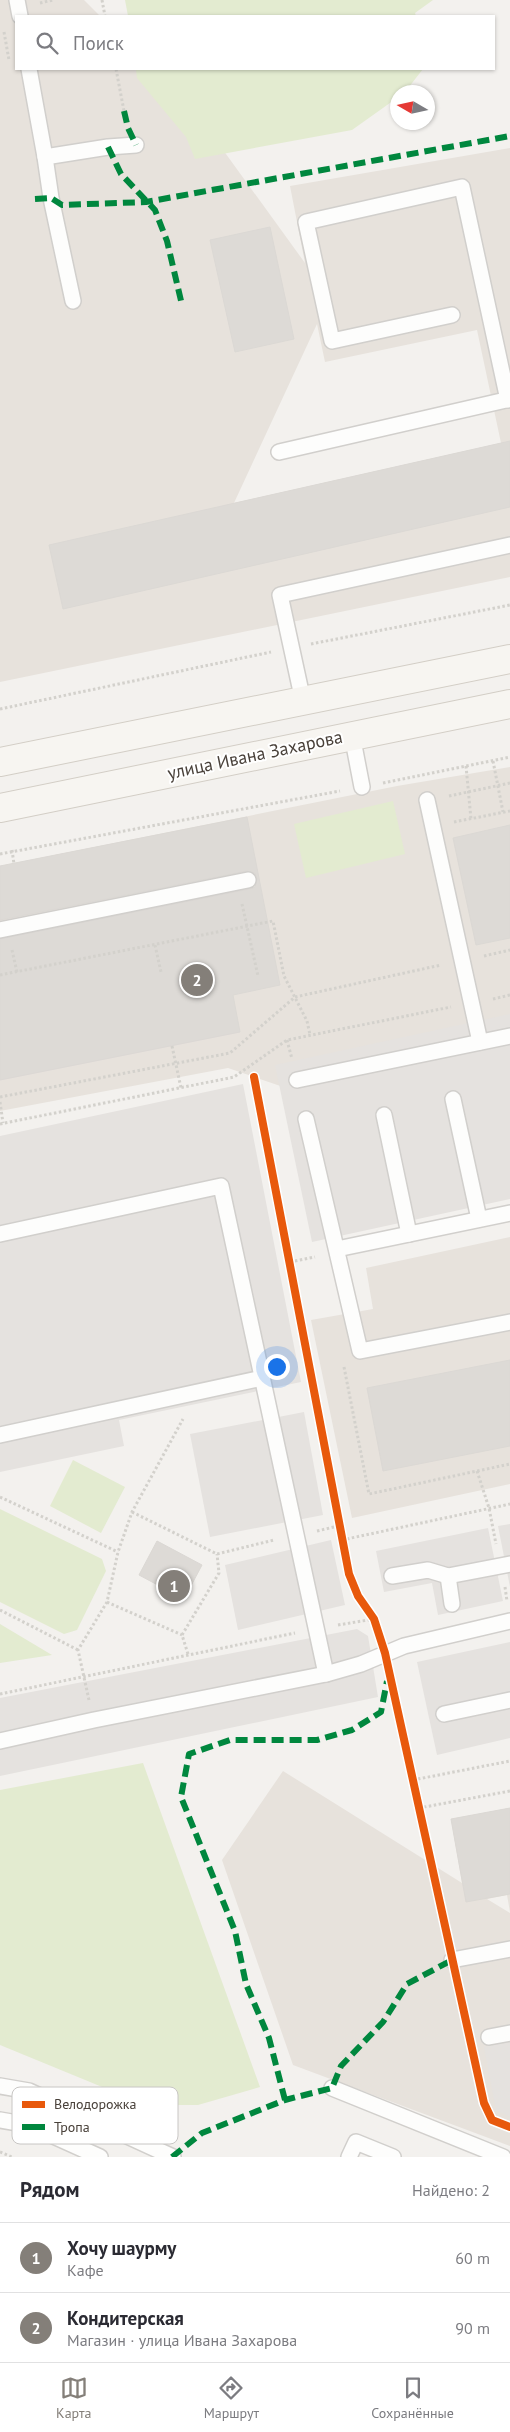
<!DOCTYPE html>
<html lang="ru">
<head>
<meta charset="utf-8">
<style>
  :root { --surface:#fff; --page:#f7f7f7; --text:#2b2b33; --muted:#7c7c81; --line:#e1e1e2; --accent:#847f79 }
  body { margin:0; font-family:"PT Sans",sans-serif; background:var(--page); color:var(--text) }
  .compass { position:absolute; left:390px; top:85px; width:45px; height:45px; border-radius:50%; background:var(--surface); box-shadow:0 1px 4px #0004; rotate:279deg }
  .you { position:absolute; left:276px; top:1366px; width:18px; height:18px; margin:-12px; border:4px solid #fff; border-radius:50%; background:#1a73e8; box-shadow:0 0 0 8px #1a73e833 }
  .badge { display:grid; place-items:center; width:32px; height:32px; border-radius:50%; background:var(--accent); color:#fff; font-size:16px; font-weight:700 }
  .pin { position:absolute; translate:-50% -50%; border:2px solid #fff; box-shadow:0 1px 5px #0006 }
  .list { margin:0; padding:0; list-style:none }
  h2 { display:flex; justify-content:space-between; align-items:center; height:65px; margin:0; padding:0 20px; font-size:21px }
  h2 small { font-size:16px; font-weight:400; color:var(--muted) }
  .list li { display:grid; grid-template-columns:32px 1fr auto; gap:15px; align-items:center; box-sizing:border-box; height:70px; padding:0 20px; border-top:1px solid var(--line) }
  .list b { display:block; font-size:19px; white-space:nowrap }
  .list p { margin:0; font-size:16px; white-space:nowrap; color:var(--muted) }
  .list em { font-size:16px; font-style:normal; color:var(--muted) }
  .icon { flex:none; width:28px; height:28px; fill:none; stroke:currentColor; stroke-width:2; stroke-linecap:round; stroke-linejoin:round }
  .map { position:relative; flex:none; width:510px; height:2157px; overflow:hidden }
  .search { position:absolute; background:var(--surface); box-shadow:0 1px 4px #0004; left:15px; right:15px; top:15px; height:55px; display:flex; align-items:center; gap:12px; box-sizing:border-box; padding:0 18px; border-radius:0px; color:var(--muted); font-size:19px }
  .sheet { height:205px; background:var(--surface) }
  nav { display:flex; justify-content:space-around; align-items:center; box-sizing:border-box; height:70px; border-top:1px solid var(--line); background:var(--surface); font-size:14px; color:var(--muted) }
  nav a { display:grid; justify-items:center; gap:2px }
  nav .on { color:var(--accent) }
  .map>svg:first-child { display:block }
  .residential { fill:#e7e2dc; fill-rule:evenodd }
  .green { fill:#e3ebd0 }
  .parking { fill:#e5e2df }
  .building { fill:#dddad6; stroke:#dbd8d4 }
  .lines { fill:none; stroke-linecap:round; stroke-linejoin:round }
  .lane-casing { stroke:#d1cfcc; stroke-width:18 }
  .secondary-casing { stroke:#d3cec6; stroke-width:30 }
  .path { stroke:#d3d1cc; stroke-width:3; stroke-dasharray:2.5 2.5; stroke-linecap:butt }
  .lane { stroke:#fdfdfc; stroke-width:15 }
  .secondary { stroke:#f7f5f1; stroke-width:28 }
  .quiet { stroke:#00873e; stroke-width:6; stroke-dasharray:12 6; stroke-linecap:butt }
  .cycleway-casing { stroke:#fff; stroke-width:11 }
  .cycleway { stroke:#e8590c; stroke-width:8 }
  .labels { text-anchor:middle; stroke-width:4; stroke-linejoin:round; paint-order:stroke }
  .street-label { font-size:18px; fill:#49413a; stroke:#fff }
  .key { fill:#fff; stroke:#c8c6c4; stroke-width:1 }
  .key-label { font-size:14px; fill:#49413a }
</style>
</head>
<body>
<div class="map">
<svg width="510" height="2157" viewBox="0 0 510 2157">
  <rect width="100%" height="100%" fill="#f3f1ee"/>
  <g class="residential">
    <path d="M0,0H84L100,16H16V69H150L205,125L305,263L290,186L510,148V577L0,682ZM317,324L325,362L477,330L501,443L234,503Z"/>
    <path d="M510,767V1076L345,1108L228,1068L0,1111V866L397,786Z"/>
    <path d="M510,1237V1484L352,1518L311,1320L373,1309L366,1268Z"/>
    <path d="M283,1771L462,1883L451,1819L510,1808V1912L507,1895L487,1899L510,1913V2146L293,2065L222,1860Z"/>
  </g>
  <g class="green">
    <path d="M125,0H433L415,13L416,16H128Z"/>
    <path d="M136,69H423L405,92H398L397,98L352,130L195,159L186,137L137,78Z"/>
    <path d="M393,801L405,854L306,878L294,824Z"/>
    <path d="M73,1460L125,1487L101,1533L50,1506Z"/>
    <path d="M0,1509L102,1559L106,1571L77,1630L64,1634L0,1602Z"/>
    <path d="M0,1624L52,1655L0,1663Z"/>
    <path d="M143,1763L260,2087L198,2105H146L0,2045V1790Z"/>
  </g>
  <g class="parking">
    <path d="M510,1014V1199L312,1242L275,1065Z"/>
    <path d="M243,1084L301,1382L119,1420L124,1446L0,1472V1136Z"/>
    <path d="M304,1412L323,1515L210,1537L190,1434Z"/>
    <path d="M510,1524V1587L498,1526Z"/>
    <path d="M488,1528L503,1601L438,1615L432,1583L384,1592L376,1551Z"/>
    <path d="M331,1540L345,1605L238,1630L225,1565Z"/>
    <path d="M357,1629L368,1636L378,1697L0,1776V1698Z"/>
    <path d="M510,1642V1738L437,1755L417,1662Z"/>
    <path d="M510,2042V2117L496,2110L484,2047Z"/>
  </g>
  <g class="building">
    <path d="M270,227L294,339L235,352L210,240Z"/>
    <path d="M510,441V507L63,609L49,545Z"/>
    <path d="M247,817L280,985L233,995L240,1032L0,1080V939L250,889L255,887L257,879L255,873L246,871L0,920V866Z"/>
    <path d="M510,825V938L476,945L453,838Z"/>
    <path d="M510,1360V1446L383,1471L367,1388Z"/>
    <path d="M157,1541L202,1565L184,1599L139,1575Z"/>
    <path d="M510,1808V1894L466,1902L451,1819Z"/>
  </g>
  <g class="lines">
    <g class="lane-casing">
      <g id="lane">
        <path d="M17,0L20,16"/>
        <path d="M29,69L45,157L108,147L136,145"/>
        <path d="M45,157L51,198L73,301"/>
        <path d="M452,315L332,341L306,222L462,187L508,400"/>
        <path d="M279,452L510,399"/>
        <path d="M303,701L280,595L510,545"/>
        <path d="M352,735L362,787"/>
        <path d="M427,800L480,1042"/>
        <path d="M0,930L248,880"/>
        <path d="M297,1080L510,1036"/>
        <path d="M453,1099L479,1219"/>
        <path d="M384,1115L409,1234"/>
        <path d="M306,1119L360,1351L510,1322"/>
        <path d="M0,1234L221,1186L326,1674"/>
        <path d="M337,1249L510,1213"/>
        <path d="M0,1435L262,1378"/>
        <path d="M392,1576L428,1570L448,1576L510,1564"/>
        <path d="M448,1576L452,1604"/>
        <path d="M444,1714L510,1700"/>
        <path d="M0,1741L94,1720L326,1674L361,1664L404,1646L510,1621"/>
        <path d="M452,1960L510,1949"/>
        <path d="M489,2037L510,2033"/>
        <path d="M0,2086L29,2091L173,2157"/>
        <path d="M332,2088L503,2157"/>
        <path d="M0,2120L29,2125L100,2157"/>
        <path d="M349,2157L356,2142L393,2157"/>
      </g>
    </g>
    <g class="secondary-casing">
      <g id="secondary">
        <path d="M0,762L510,659"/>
        <path d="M0,808L510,704"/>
      </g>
    </g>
    <g class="path">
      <path d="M102,0L105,16"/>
      <path d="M40,3L53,0"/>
      <path d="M4,32L9,60"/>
      <path d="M116,69L124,111"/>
      <path d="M311,644L510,605"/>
      <path d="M0,709L271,652"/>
      <path d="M493,761L503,812"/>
      <path d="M466,766L471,819"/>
      <path d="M383,783L510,757"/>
      <path d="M449,796L510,783"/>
      <path d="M454,822L510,811"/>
      <path d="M12,850L14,864"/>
      <path d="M0,854L340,791"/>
      <path d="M242,904L258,976"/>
      <path d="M155,945L161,972"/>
      <path d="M12,950L17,972"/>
      <path d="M484,956L510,950"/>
      <path d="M0,975L273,921L284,976L307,1021L310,1035"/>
      <path d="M493,999L510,995"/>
      <path d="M287,1040L292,1059"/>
      <path d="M172,1046L181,1088"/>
      <path d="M254,1077L349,1574L358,1596L374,1619L379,1634"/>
      <path d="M0,1097L230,1053L295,997L441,965"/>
      <path d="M0,1102L3,1123"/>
      <path d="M0,1124L234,1077L287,1040L451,1007"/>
      <path d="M290,1262L315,1257"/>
      <path d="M344,1367L369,1494L510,1464"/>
      <path d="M477,1471L489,1508L496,1544"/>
      <path d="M0,1497L118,1552"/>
      <path d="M132,1512L217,1554L274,1540"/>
      <path d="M317,1531L338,1526"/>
      <path d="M342,1540L510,1504"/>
      <path d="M505,1587L507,1601"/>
      <path d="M107,1602L182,1635"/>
      <path d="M0,1610L78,1650"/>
      <path d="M338,1625L374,1619"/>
      <path d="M188,1654L182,1635L219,1573L217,1554"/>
      <path d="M390,1674L448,1939"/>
      <path d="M0,1694L295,1633"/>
      <path d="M89,1700L78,1650L107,1602L118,1552L132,1512L183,1419"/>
      <path d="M413,1780L510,1761"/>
      <path d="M419,1808L510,1791"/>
      <path d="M457,1982L467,2030"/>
      <path d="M473,2053L484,2103L492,2120L510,2127"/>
      <path d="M0,2152L12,2157"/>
    </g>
    <use href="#lane" class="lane"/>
    <use href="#secondary" class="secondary"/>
    <g class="quiet">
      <path d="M124,111L128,128L136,145"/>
      <path d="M108,147L121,174L155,210L167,241L182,305"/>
      <path d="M35,199L51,198L62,205L146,202L510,136"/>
      <path d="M285,2100L269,2038L246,1984L235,1931L181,1797L189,1754L230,1740H317L352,1730L381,1712L387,1681"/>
      <path d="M172,2157L202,2133L285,2100L332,2088L341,2066L383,2022L407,1984L452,1960"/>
    </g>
    <g class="cycleway-casing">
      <path id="cycleway" d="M254,1077L349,1574L358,1596L374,1619L385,1653L484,2103L492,2120L510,2127"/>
    </g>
    <use href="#cycleway" class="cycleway"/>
  </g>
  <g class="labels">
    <g class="street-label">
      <text transform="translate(255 755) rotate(-12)" y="6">улица Ивана Захарова</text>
    </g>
  </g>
  <rect x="12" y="2087" width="166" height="57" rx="8" class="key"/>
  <rect x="22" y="2101" width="23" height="7" fill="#e8590c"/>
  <rect x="22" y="2124" width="23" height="6" fill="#00873e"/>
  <g class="key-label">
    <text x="54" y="2109">Велодорожка</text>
    <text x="54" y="2132">Тропа</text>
  </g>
</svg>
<svg class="compass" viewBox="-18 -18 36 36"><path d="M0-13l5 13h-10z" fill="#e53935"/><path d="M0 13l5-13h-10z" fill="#7c7c81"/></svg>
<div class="you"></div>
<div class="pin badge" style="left:174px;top:1586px">1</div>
<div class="pin badge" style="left:197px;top:980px">2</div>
<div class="search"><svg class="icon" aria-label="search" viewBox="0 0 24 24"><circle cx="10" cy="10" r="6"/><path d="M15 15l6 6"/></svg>Поиск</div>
</div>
<section class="sheet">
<h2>Рядом<small>Найдено: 2</small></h2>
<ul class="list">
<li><span class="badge">1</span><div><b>Хочу шаурму</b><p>Кафе</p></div><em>60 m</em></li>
<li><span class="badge">2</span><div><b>Кондитерская</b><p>Магазин · улица Ивана Захарова</p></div><em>90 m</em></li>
</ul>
</section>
<nav>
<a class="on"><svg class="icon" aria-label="map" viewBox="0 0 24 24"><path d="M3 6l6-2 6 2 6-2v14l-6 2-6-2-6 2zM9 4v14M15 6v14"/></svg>Карта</a>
<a><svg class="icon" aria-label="directions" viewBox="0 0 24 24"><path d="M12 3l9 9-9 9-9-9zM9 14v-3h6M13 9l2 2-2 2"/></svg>Маршрут</a>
<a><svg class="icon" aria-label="saved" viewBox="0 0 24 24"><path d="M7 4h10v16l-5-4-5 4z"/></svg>Сохранённые</a>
</nav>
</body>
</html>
